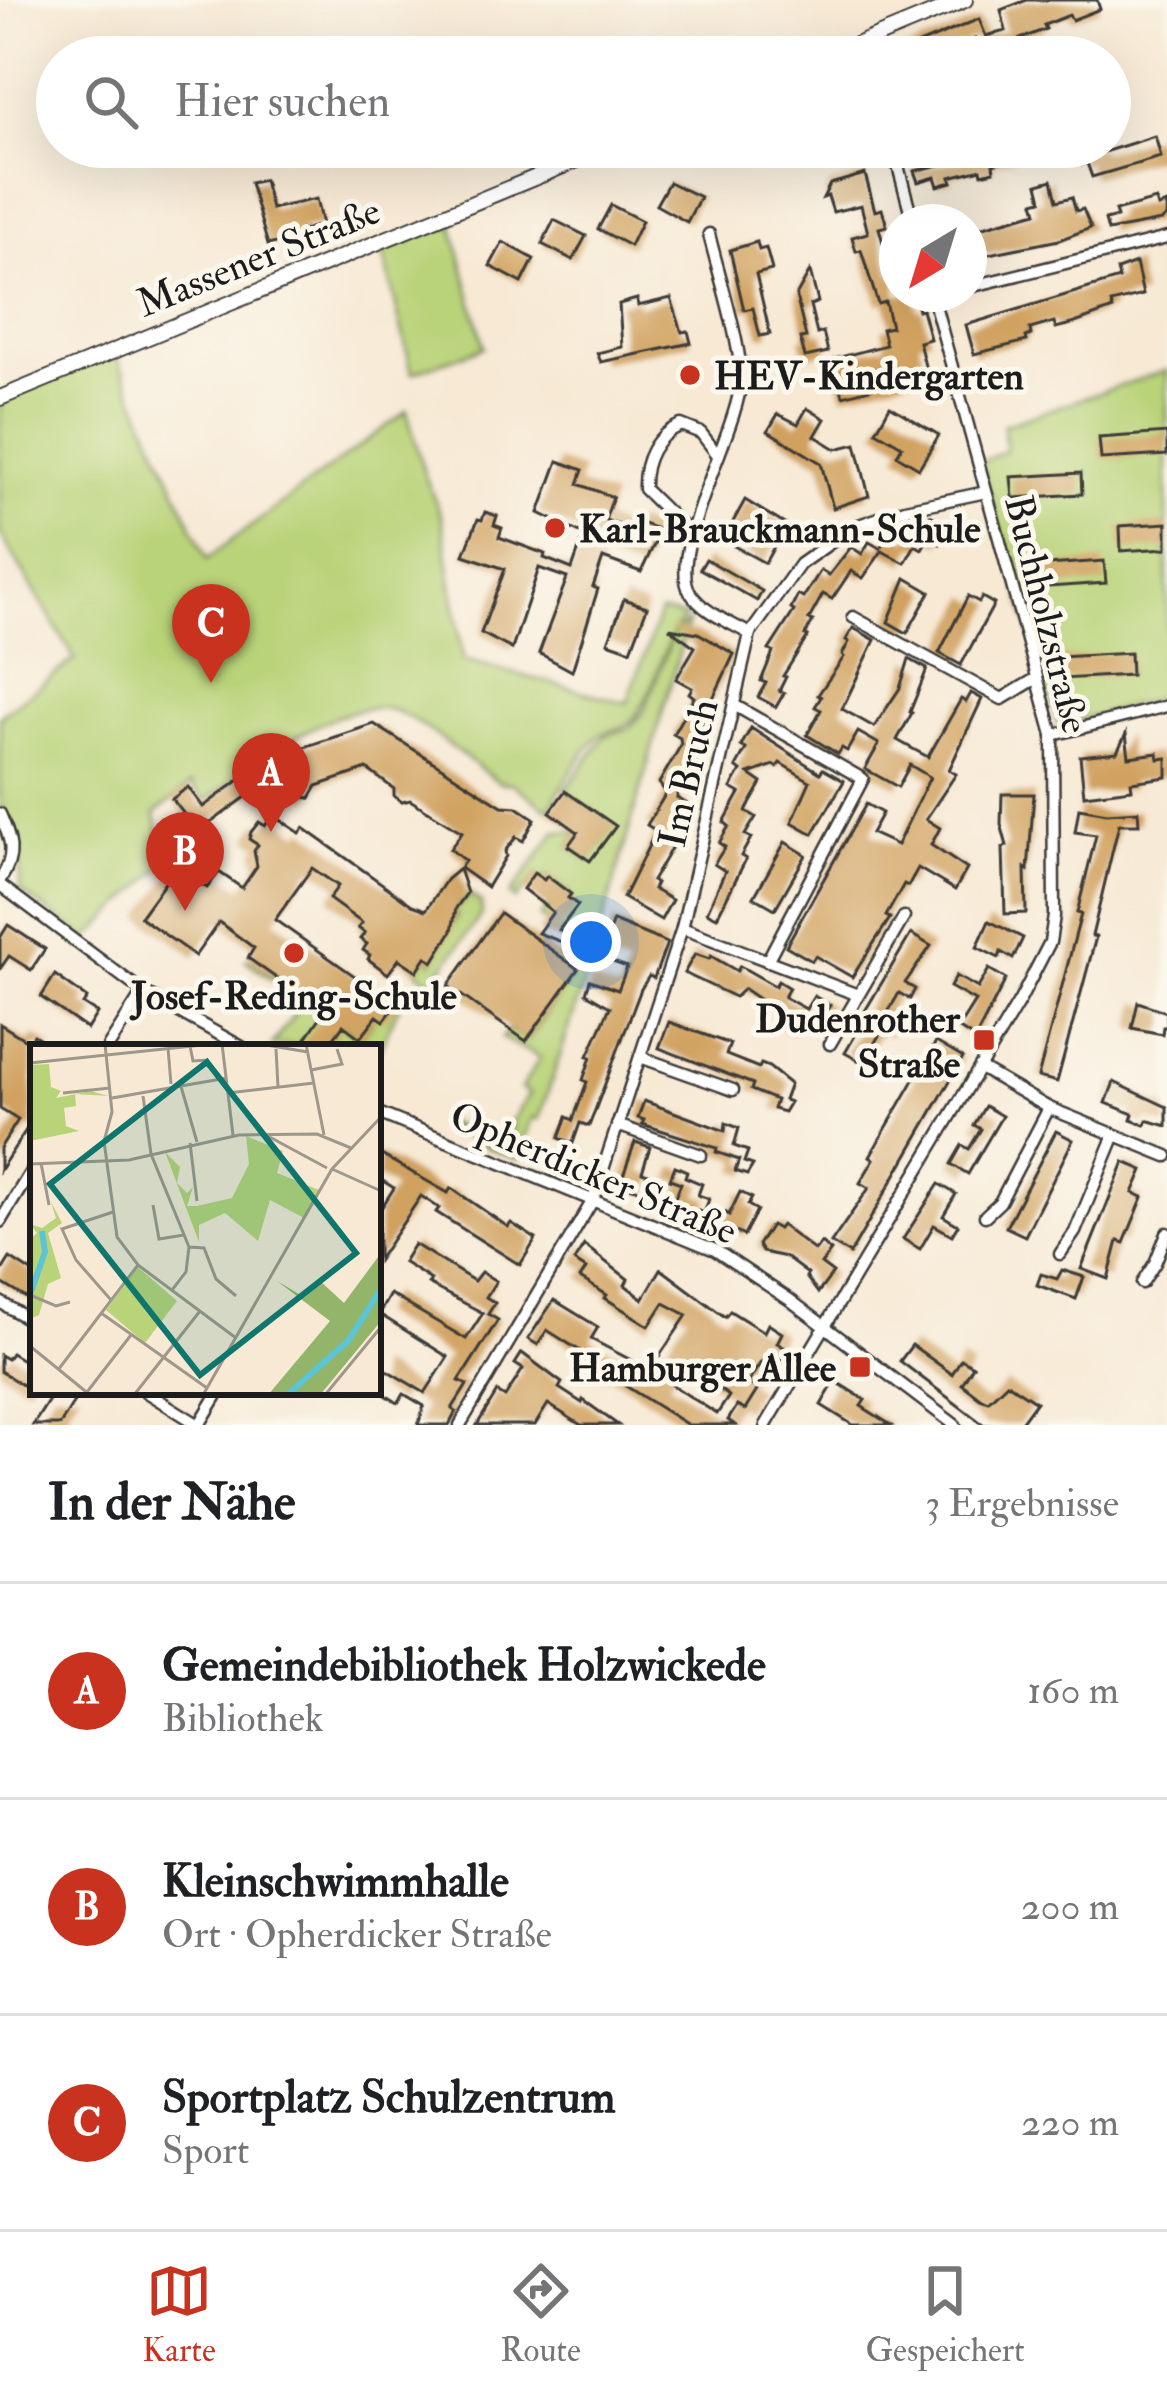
<!DOCTYPE html>
<html lang="de">
<head>
<meta charset="utf-8">
<style>
  :root { --surface:#fff; --page:#f6f6f6; --text:#202124; --muted:#757577; --line:#e0e0e0; --accent:#c8321e }
  body { margin:0; font-family:"IM FELL Double Pica",serif; background:var(--page); color:var(--text) }
  .compass { position:absolute; left:879px; top:204px; width:108px; height:108px; border-radius:50%; background:var(--surface); box-shadow:0 12px 48px #0002; rotate:218deg }
  .you { position:absolute; left:591px; top:942px; width:42px; height:42px; margin:-30px; border:9px solid #fff; border-radius:50%; background:#1a73e8; box-shadow:0 0 0 18px #1a73e833 }
  .badge { display:grid; place-items:center; width:78px; height:78px; border-radius:50%; background:var(--accent); color:#fff; font-size:39px; font-weight:700 }
  .pin { position:absolute; translate:-50% -99px; filter:drop-shadow(0 3px 6px #0008) }
  .pin::after { content:''; position:absolute; top:63px; width:42px; height:36px; background:inherit; clip-path:polygon(0 0,100% 0,50% 100%) }
  .list { margin:0; padding:0; list-style:none }
  h2 { display:flex; justify-content:space-between; align-items:center; height:156px; margin:0; padding:0 48px; font-size:51px }
  h2 small { font-size:39px; font-weight:400; color:var(--muted) }
  .list li { display:grid; grid-template-columns:78px 1fr auto; gap:36px; align-items:center; box-sizing:border-box; height:216px; padding:0 48px; border-top:3px solid var(--line) }
  .list b { display:block; font-size:45px; white-space:nowrap }
  .list p { margin:0; font-size:39px; white-space:nowrap; color:var(--muted) }
  .list em { font-size:39px; font-style:normal; color:var(--muted) }
  .icon { flex:none; width:66px; height:66px; fill:none; stroke:currentColor; stroke-width:2; stroke-linecap:round; stroke-linejoin:round }
  .map { position:relative; flex:none; width:1167px; height:1425px; overflow:hidden }
  .search { position:absolute; background:var(--surface); box-shadow:0 12px 48px #0002; left:36px; right:36px; top:36px; height:132px; display:flex; align-items:center; gap:30px; box-sizing:border-box; padding:0 42px; border-radius:66px; color:var(--muted); font-size:45px }
  .sheet { height:804px; background:var(--surface) }
  nav { display:flex; justify-content:space-around; align-items:center; box-sizing:border-box; height:168px; border-top:3px solid var(--line); background:var(--surface); font-size:33px; color:var(--muted) }
  nav a { display:grid; justify-items:center; gap:6px }
  nav .on { color:var(--accent) }
  .map>svg:first-child { display:block }
  .green { fill:#b9d379; stroke:#6a784a; stroke-width:3 }
  .building { fill:#d0a15f; fill-rule:evenodd }
  .lines { fill:none; stroke-linecap:round; stroke-linejoin:round }
  .minor-casing { stroke:#3d3b38; stroke-width:15 }
  .tertiary-casing { stroke:#3d3b38; stroke-width:18 }
  .minor { stroke:#fff; stroke-width:10 }
  .tertiary { stroke:#fff; stroke-width:14 }
  .poi-dot { fill:#c8321e; stroke:#fbf7ec; stroke-width:4.5 }
  .labels { text-anchor:middle; stroke-width:10; stroke-linejoin:round; paint-order:stroke }
  .street-label { font-size:39px; fill:#1c1c1c; stroke:#fbf7ec }
  .poi-label { font-size:39px; font-weight:bold; fill:#1c1c1c; stroke:#fbf7ec; text-anchor:start }
  .inset-river { fill:none; stroke:#5bc5d6; stroke-width:6 }
  .inset-road { fill:none; stroke:#9f978a; stroke-width:3 }
  .view { fill:#0f766e; fill-opacity:0.15; stroke:#0f766e; stroke-width:6 }
  .inset-edge { fill:none; stroke:#1c1c1c; stroke-width:6 }
</style>
</head>
<body>
<div class="map">
<svg width="1167" height="1425" viewBox="0 0 1167 1425">
  <rect width="100%" height="100%" fill="#fbf7ec"/>
  <filter id="ink" filterUnits="userSpaceOnUse"><feTurbulence type="fractalNoise" baseFrequency=".00833" numOctaves="2"/><feDisplacementMap in="SourceGraphic" scale="24" xChannelSelector="R" yChannelSelector="G"/><feConvolveMatrix kernelMatrix="1 2 1 2 8 2 1 2 1" color-interpolation-filters="sRGB"/></filter>
  <filter id="wash" filterUnits="userSpaceOnUse"><feTurbulence type="fractalNoise" baseFrequency=".004" numOctaves="4" result="noise"/><feDisplacementMap in="SourceGraphic" scale="48" xChannelSelector="R" yChannelSelector="G"/><feGaussianBlur stdDeviation="2.7" result="paint"/><feColorMatrix in="noise" values="0 0 0 0 0 0 0 0 0 0 0 0 0 0 0 0 0 1.4 0 .05"/><feComposite in="paint" operator="in"/></filter>
  <g filter="url(#wash)">
    <rect width="100%" height="100%" fill="#f7e9d4"/>
    <g class="green">
      <path d="M451,219L484,347L412,373L382,247Z"/>
      <path d="M114,351L207,559L407,411L424,473L442,518L463,660L627,703L660,612L685,617C659,645 659,686 635,716C625,730 617,727 604,733C587,741 560,792 548,809L511,783H500C471,763 431,728 400,713C346,687 248,770 205,801L191,784L155,814L161,838L174,856L87,939L20,891V839L0,804V716L75,659L0,533V401Z"/>
      <path d="M1167,370V695L1058,726L981,462L1006,450L1003,425Z"/>
      <path d="M688,622L597,943L539,1119L532,1118L518,1159C489,1149 462,1139 439,1118L498,1146L503,1135H509L513,1127L509,1125L529,1094L521,1089L540,1058L502,1038L509,1029L527,1041L578,969L561,956L572,939L540,917L547,907L565,921L577,905L568,898L570,893L547,876L544,880L535,874L516,900L510,895L556,831L578,832L569,846L589,861L615,826L565,791L605,736L630,728L645,709L674,633Z"/>
      <path d="M470,895L481,903L482,914L432,983L417,971L426,957L433,962L457,916L454,910Z"/>
      <path d="M248,958L360,1038L372,1022L361,1014L383,990L400,1003L378,1053V1047L272,1045L303,1002L246,961Z"/>
    </g>
    <g id="blocks">
      <g class="building">
        <path d="M1027,0H1097L1100,9L1072,20L1069,15L1044,25L1046,29L992,50L981,52L975,39L948,51L950,57H888L979,19L986,36L1006,31L1001,10Z"/>
        <path d="M1155,136L1161,157L1092,177L1087,163L1081,165L1078,153L1099,147L1101,153Z"/>
        <path d="M999,147H1044L1045,150L993,164L994,171L982,174L981,169L950,177L952,182L938,186L935,177L918,182L914,171L1000,151Z"/>
        <path d="M865,174L875,211L882,209L887,226L879,228L892,276L897,275V294H914L918,310L922,309L930,339L919,342L927,374L843,396L833,359L886,345L882,329L891,327L885,302L878,304L861,250L856,251L852,237L868,233L861,205L833,212L828,196L823,198L830,184Z"/>
        <path d="M264,180L271,209L316,199L322,225L302,230L304,236L268,245L250,183Z"/>
        <path d="M1052,180L1057,201L1072,197L1076,211L1083,209L1091,228L1059,240L969,258V231L1037,212L1034,202L1042,200L1038,184Z"/>
        <path d="M669,182L700,197L687,222L656,205Z"/>
        <path d="M1156,200L1158,207L1167,204V216L1161,221L1108,231L1105,220L1117,217L1115,211Z"/>
        <path d="M611,205L642,221L630,246L598,229Z"/>
        <path d="M554,220L586,236L573,260L542,244Z"/>
        <path d="M503,242L534,259L522,283L490,266Z"/>
        <path d="M757,242L759,250L766,248L772,270L756,274L770,334L760,336L753,308L744,310L730,250Z"/>
        <path d="M1136,263L1143,295L1111,303L1113,309L1075,323L1056,328L1054,322L1030,329L1031,335L1026,337L1027,341L974,354L966,325L1119,279L1117,270Z"/>
        <path d="M810,271L818,302L810,305L817,334L823,332L828,352L805,357L800,338L806,337L796,296Z"/>
        <path d="M671,298L682,332L688,331L691,343L601,362L597,353L622,347L619,304L637,299L638,306Z"/>
        <path d="M890,406L939,435L919,468L897,455L902,446L876,431Z"/>
        <path d="M807,408L825,419L815,436L836,449L856,444L869,496L833,508L821,463L768,431L778,414L798,424Z"/>
        <path d="M1167,433V455L1101,459L1099,438Z"/>
        <path d="M558,461L583,470L578,484L613,497L605,520L632,530L635,521L661,530L641,572L603,558L593,587L598,589L572,671L539,653L567,578L539,568L512,649L481,633L505,569L464,555L478,519L482,520L485,512L497,516L494,525L502,528L499,537L545,554L544,558L572,569L584,535L539,513Z"/>
        <path d="M1081,473L1082,494L1013,498L1011,477Z"/>
        <path d="M745,500L786,525L765,563L723,540Z"/>
        <path d="M930,515L950,526L940,544L928,538L922,549L915,545L905,563L882,551L863,578L851,571L832,599L823,594L809,619L813,621L805,635L808,636L783,676L786,677L779,691L784,693L776,707L758,697L766,683L761,681L773,652L769,650L794,611L791,609L798,595L803,598L821,570L829,575L851,547L862,554L869,542L880,548L891,530L908,540L914,529L922,534Z"/>
        <path d="M1167,523V548L1121,551L1120,526Z"/>
        <path d="M706,559L762,591L757,601L700,569Z"/>
        <path d="M1104,561L1106,583L1035,588L1034,566Z"/>
        <path d="M906,578L930,592L907,633L888,622Z"/>
        <path d="M968,596L979,602L982,597L994,604L961,665L939,653Z"/>
        <path d="M624,599L647,607L631,650L608,642Z"/>
        <path d="M669,628L698,633L734,654L691,745V751L699,756L677,793V798L686,803L667,836L668,842L673,845L652,881L656,883L653,889L672,900L661,920L623,898L654,835L655,830L647,825L666,793L659,783L681,745L680,738L673,734L694,697L689,693L692,688L676,679L695,647Z"/>
        <path d="M853,628L875,640L842,709L874,727L900,688L909,659L927,669L910,712L912,713L897,740L913,749L928,757L961,699L966,702L971,693L982,699L949,770L956,774L926,819L940,828L931,845L967,869L955,890L918,868L908,886L904,884L886,916L890,918L852,977L815,956L812,961L786,946L866,804L882,813L871,833L897,845L930,777L910,765L898,787L865,769L879,744L858,732L847,751L842,748L838,754L807,735L821,710L815,707L821,697L818,695L844,657L842,655L849,642L846,640Z"/>
        <path d="M1130,653L1131,675L1061,679L1060,657Z"/>
        <path d="M374,724L502,806L517,807L535,819L523,841L516,837L505,851L506,856L487,887L460,868L465,861L450,849L462,832L410,800L402,802L394,796V789L367,769L317,786L310,798L298,796L280,783L289,769L282,765L292,751Z"/>
        <path d="M751,728L820,773L823,769L844,781L813,834L792,822L810,781L780,763L777,767L774,765L749,774L762,783L746,811L756,817L745,835L751,838L741,856L746,859L717,917L707,912L725,871L714,864L725,847L719,843L729,826L724,822L740,793L731,788L741,771L736,767L746,749L741,746Z"/>
        <path d="M1126,734L1129,757L1158,753L1159,759L1167,758V777L1131,782L1132,789L1084,795L1080,756L1117,752Z"/>
        <path d="M250,772L261,786L198,832L172,799L188,787L203,807Z"/>
        <path d="M565,791L616,826L590,861L568,846L578,832L550,812Z"/>
        <path d="M1002,794H1034L1028,870L1025,868L1026,913L1005,914L1003,848L1007,846L1001,824Z"/>
        <path d="M1079,808L1107,813L1138,811L1139,824H1119L1092,936L1096,937L1057,1082L1038,1077L1081,914L1077,913L1096,835L1075,832Z"/>
        <path d="M273,815L300,833L304,828L412,905L426,910L447,879L459,869L467,893L456,908L452,931L433,962L426,957L417,971L399,959L388,974L368,959L370,955L363,950L367,944L360,939L365,933L358,928L362,923L329,899L338,886L312,868L275,920L396,1005L384,1021L377,1016L360,1038L343,1025L327,1047H300L324,1012L248,958L254,948L219,922L195,956L140,917L177,866L207,888L219,872L242,888L257,866L254,851L258,845L249,839L251,832L259,822L265,826Z"/>
        <path d="M785,842L806,855L775,909L754,897Z"/>
        <path d="M534,873L544,880L547,876L571,894L568,898L578,905L559,930L582,946L580,949L538,933L553,912L523,889Z"/>
        <path d="M500,913L578,969L526,1041L448,986Z"/>
        <path d="M613,921L667,943L654,978L649,976L641,989L589,1126L580,1123L573,1143L559,1138L567,1117L573,1120L587,1082L583,1080L591,1057L588,1056L610,1007L586,993L590,980L618,990L627,967L599,957Z"/>
        <path d="M989,921L1023,938L1013,959L1001,952L999,958L977,947Z"/>
        <path d="M8,925L45,949L31,970L9,956L0,969V938Z"/>
        <path d="M911,934L931,946L905,983L915,989L910,999L899,993L883,1021L894,1027L889,1036L881,1032L863,1063L845,1053L859,1029L856,1026Z"/>
        <path d="M695,954L709,959L711,956L737,971L740,966L775,986L778,981L789,988L784,997L806,1009L814,996L830,1005L815,1030L800,1021L792,1034L780,1028L785,1020L773,1013L775,1010L744,989L735,997L684,973Z"/>
        <path d="M989,969L1006,979L975,1039L958,1028L975,1001L950,987L956,976L978,988Z"/>
        <path d="M55,975L87,998L83,1004L97,1013L87,1029L41,997Z"/>
        <path d="M1138,1002L1167,1012V1027H1163L1162,1034L1132,1028Z"/>
        <path d="M669,1022L730,1044L726,1055L759,1068L761,1064L769,1067L790,1084L784,1100L790,1102L784,1112L773,1109L776,1100L751,1090L753,1084L659,1048Z"/>
        <path d="M0,1024L29,1042L34,1035L54,1047H33V1130L28,1127L0,1170V1148L18,1120L0,1109Z"/>
        <path d="M936,1042L963,1058L850,1254L831,1243L869,1188L860,1183L874,1159L870,1156Z"/>
        <path d="M1114,1082L1167,1107V1126L1147,1120L1145,1125L1131,1120L1133,1114L1106,1103Z"/>
        <path d="M644,1101L725,1131L726,1123L739,1128L734,1146L748,1151L744,1162L753,1165L747,1175L735,1171L739,1160L716,1152L717,1148L642,1124L644,1120L638,1118Z"/>
        <path d="M985,1106L1002,1116L968,1174L951,1164L962,1145L969,1149L981,1129L974,1125Z"/>
        <path d="M1056,1131L1073,1140L1025,1236L1006,1227Z"/>
        <path d="M635,1142L650,1147L642,1172L654,1176L648,1193L620,1184Z"/>
        <path d="M378,1153L448,1193L451,1188L508,1227L511,1223L536,1239L520,1265L436,1212L439,1208L421,1196L378,1260V1213L394,1188L378,1178Z"/>
        <path d="M1124,1162L1143,1170L1133,1193L1143,1197L1124,1243L1118,1241L1108,1279L1081,1269Z"/>
        <path d="M675,1166L687,1171L685,1177L702,1184L698,1195L709,1199L704,1213L673,1202L681,1183L670,1179Z"/>
        <path d="M939,1184L956,1194L943,1216L958,1225L952,1235L934,1225L920,1249L903,1239Z"/>
        <path d="M740,1192L752,1198L748,1205L757,1210L744,1236L719,1223L725,1212L729,1215Z"/>
        <path d="M771,1225L778,1229L781,1225L815,1251L821,1243L831,1251L821,1264L833,1273L818,1293L806,1277L808,1274L785,1257L762,1252L758,1245Z"/>
        <path d="M414,1244L474,1281L481,1272L496,1281L486,1297L495,1303L488,1314L498,1320L459,1381L467,1385L452,1409L456,1412L449,1425H418L424,1406L404,1394L398,1403L378,1390V1365L425,1393L448,1357L379,1314L390,1294L466,1339L483,1313L428,1284L431,1280L403,1262Z"/>
        <path d="M584,1245L628,1279L625,1285L643,1299L661,1269L725,1317L730,1311L764,1332L768,1324L782,1333L777,1343L787,1349L774,1370L761,1362L748,1383L758,1389L745,1410L737,1406L728,1420L735,1425H688L608,1375L605,1379L588,1368L593,1359L547,1330L538,1345L528,1339L554,1300L598,1327L591,1339L650,1370L687,1315L664,1303L649,1326L605,1298L607,1295L580,1278L586,1269L574,1261ZM682,1362L729,1396L717,1414L669,1383Z"/>
        <path d="M10,1258L33,1273V1302L0,1282V1274Z"/>
        <path d="M1062,1270L1084,1277L1076,1299L1037,1285L1041,1274L1057,1279Z"/>
        <path d="M912,1345L952,1374L961,1359L973,1366L962,1384L980,1398L988,1401L1007,1383L1036,1402L1019,1425H984L900,1361Z"/>
        <path d="M33,1350V1378L27,1388L0,1371V1355L7,1359L11,1353L26,1362Z"/>
        <path d="M522,1353L562,1383L559,1388L582,1403L583,1400L618,1425H581L548,1404L535,1425H477L497,1392L505,1397L523,1369L515,1364Z"/>
        <path d="M835,1381L865,1400L861,1406L891,1425H853L821,1405Z"/>
        <path d="M54,1392H80L60,1425H33Z"/>
      </g>
    </g>
  </g>
  <g filter="url(#ink)">
    <use href="#blocks" fill-opacity="0" stroke="#3d3b38" stroke-width="3"/>
    <g class="lines">
      <g class="minor-casing">
        <g id="minor">
          <path d="M893,147L913,222"/>
          <path d="M709,234C718,272 741,344 741,379C740,426 666,554 690,592C702,612 731,623 750,634"/>
          <path d="M969,287L1167,238"/>
          <path d="M693,537L644,489C643,461 655,435 681,425L701,433L717,454"/>
          <path d="M853,617L1002,699L1037,678"/>
          <path d="M734,705L863,779L767,961"/>
          <path d="M1053,735L1167,706"/>
          <path d="M0,814C11,840 17,855 0,880"/>
          <path d="M0,885L143,992L242,1047"/>
          <path d="M682,928L858,995"/>
          <path d="M830,1044L904,917"/>
          <path d="M108,1047L143,992"/>
          <path d="M640,1057L733,1090"/>
          <path d="M980,1068L1049,1108L1167,1156"/>
          <path d="M378,1113L715,1250L790,1300L955,1425"/>
          <path d="M617,1125L701,1155"/>
          <path d="M985,1216L1000,1202L1049,1108"/>
          <path d="M0,1222L33,1168"/>
          <path d="M1060,1254L1075,1232L1114,1137"/>
          <path d="M1142,1283L1155,1263L1167,1233"/>
          <path d="M0,1302L33,1322"/>
          <path d="M146,1392L199,1425"/>
          <path d="M199,1425L219,1392"/>
          <path d="M460,1425L593,1200L682,928L750,634L800,564L853,527L905,509L986,492"/>
          <path d="M766,1425L1020,1000L1050,942L1054,916L1053,735L932,294"/>
        </g>
      </g>
      <g class="tertiary-casing">
        <g id="tertiary">
          <path d="M827,57L965,0"/>
          <path d="M0,398L609,147"/>
        </g>
      </g>
      <use href="#minor" class="minor"/>
      <use href="#tertiary" class="tertiary"/>
    </g>
  </g>
  <g class="poi-dot">
    <circle cx="690" cy="375" r="12"/>
    <circle cx="555" cy="528" r="12"/>
    <circle cx="294" cy="953" r="12"/>
    <rect x="972" y="1028" width="24" height="24" rx="6"/>
    <rect x="848" y="1355" width="24" height="24" rx="6"/>
  </g>
  <g class="labels">
    <g class="street-label">
      <text transform="translate(258 256) rotate(-22)" y="14">Massener Straße</text>
      <text transform="translate(1048 614) rotate(76)" y="14">Buchholzstraße</text>
      <text transform="translate(687 773) rotate(-77)" y="14">Im Bruch</text>
      <text transform="translate(594 1172) rotate(23)" y="14">Opherdicker Straße</text>
    </g>
    <g class="poi-label">
      <text x="714" y="389">HEV-Kindergarten</text>
      <text x="579" y="542">Karl-Brauckmann-Schule</text>
      <text x="294" y="1009" text-anchor="middle">Josef-Reding-Schule</text>
      <text x="960" y="1032" text-anchor="end">Dudenrother<tspan x="960" dy="45">Straße</tspan></text>
      <text x="836" y="1381" text-anchor="end">Hamburger Allee</text>
    </g>
  </g>
  <g transform="translate(30 1044)">
    <rect width="351" height="351" fill="#f7e9d4"/>
    <path d="M19,20L21,43L31,47L26,54L61,47L78,52L45,50L46,62L34,64L36,82L49,87L0,97V21ZM216,92L253,107L247,129L289,146L274,174L240,156L228,197L195,169L169,181V198L135,108L150,123L147,139L157,149L163,143L157,162H167L202,154L219,120ZM21,158L32,179L18,189L31,234L18,240L9,271L0,275V195L7,189L0,180L12,184L26,174ZM108,223L147,257L115,299L76,266Z" fill="#b9d379"/>
    <path d="M351,209V277L290,351H238L300,277L247,237L274,253L289,236L314,259Z" fill="#92b569"/>
    <path class="inset-river" d="M1,248L15,208L12,187M257,351L318,297L351,245"/>
    <path class="inset-road" d="M75,0L82,68L74,97L87,193L108,221L206,294M192,0L203,91M230,0L278,8M276,0L294,91M160,2L163,17L177,16L178,23M138,4L141,40M246,5L248,43M0,19L182,0M281,26L312,20L307,5M150,39L167,98M33,49L80,44M198,49L284,39M113,52L121,110L159,203L156,228L142,246M82,54L197,34M234,90L297,124M160,99L167,157M11,119L19,161M0,120L99,116L209,91L287,90L321,104M302,125L351,147M123,161L129,195L154,191M159,203L174,204L186,235L206,252M0,251L26,262L40,258M81,256L46,216L32,185L83,168M71,269L177,344M0,302L60,351M28,326L108,221M57,348L101,291M104,351L170,267M173,351L302,125L351,73M295,351L351,283"/>
    <path class="view" d="M177,18L326,209L170,331L20,140Z"/>
    <rect width="351" height="351" class="inset-edge"/>
  </g>
</svg>
<svg class="compass" viewBox="-18 -18 36 36"><path d="M0-13l5 13h-10z" fill="#e53935"/><path d="M0 13l5-13h-10z" fill="#757577"/></svg>
<div class="you"></div>
<div class="pin badge" style="left:271px;top:832px">A</div>
<div class="pin badge" style="left:185px;top:911px">B</div>
<div class="pin badge" style="left:211px;top:683px">C</div>
<div class="search"><svg class="icon" aria-label="search" viewBox="0 0 24 24"><circle cx="10" cy="10" r="6"/><path d="M15 15l6 6"/></svg>Hier suchen</div>
</div>
<section class="sheet">
<h2>In der Nähe<small>3 Ergebnisse</small></h2>
<ul class="list">
<li><span class="badge">A</span><div><b>Gemeindebibliothek Holzwickede</b><p>Bibliothek</p></div><em>160 m</em></li>
<li><span class="badge">B</span><div><b>Kleinschwimmhalle</b><p>Ort · Opherdicker Straße</p></div><em>200 m</em></li>
<li><span class="badge">C</span><div><b>Sportplatz Schulzentrum</b><p>Sport</p></div><em>220 m</em></li>
</ul>
</section>
<nav>
<a class="on"><svg class="icon" aria-label="map" viewBox="0 0 24 24"><path d="M3 6l6-2 6 2 6-2v14l-6 2-6-2-6 2zM9 4v14M15 6v14"/></svg>Karte</a>
<a><svg class="icon" aria-label="directions" viewBox="0 0 24 24"><path d="M12 3l9 9-9 9-9-9zM9 14v-3h6M13 9l2 2-2 2"/></svg>Route</a>
<a><svg class="icon" aria-label="saved" viewBox="0 0 24 24"><path d="M7 4h10v16l-5-4-5 4z"/></svg>Gespeichert</a>
</nav>
</body>
</html>
